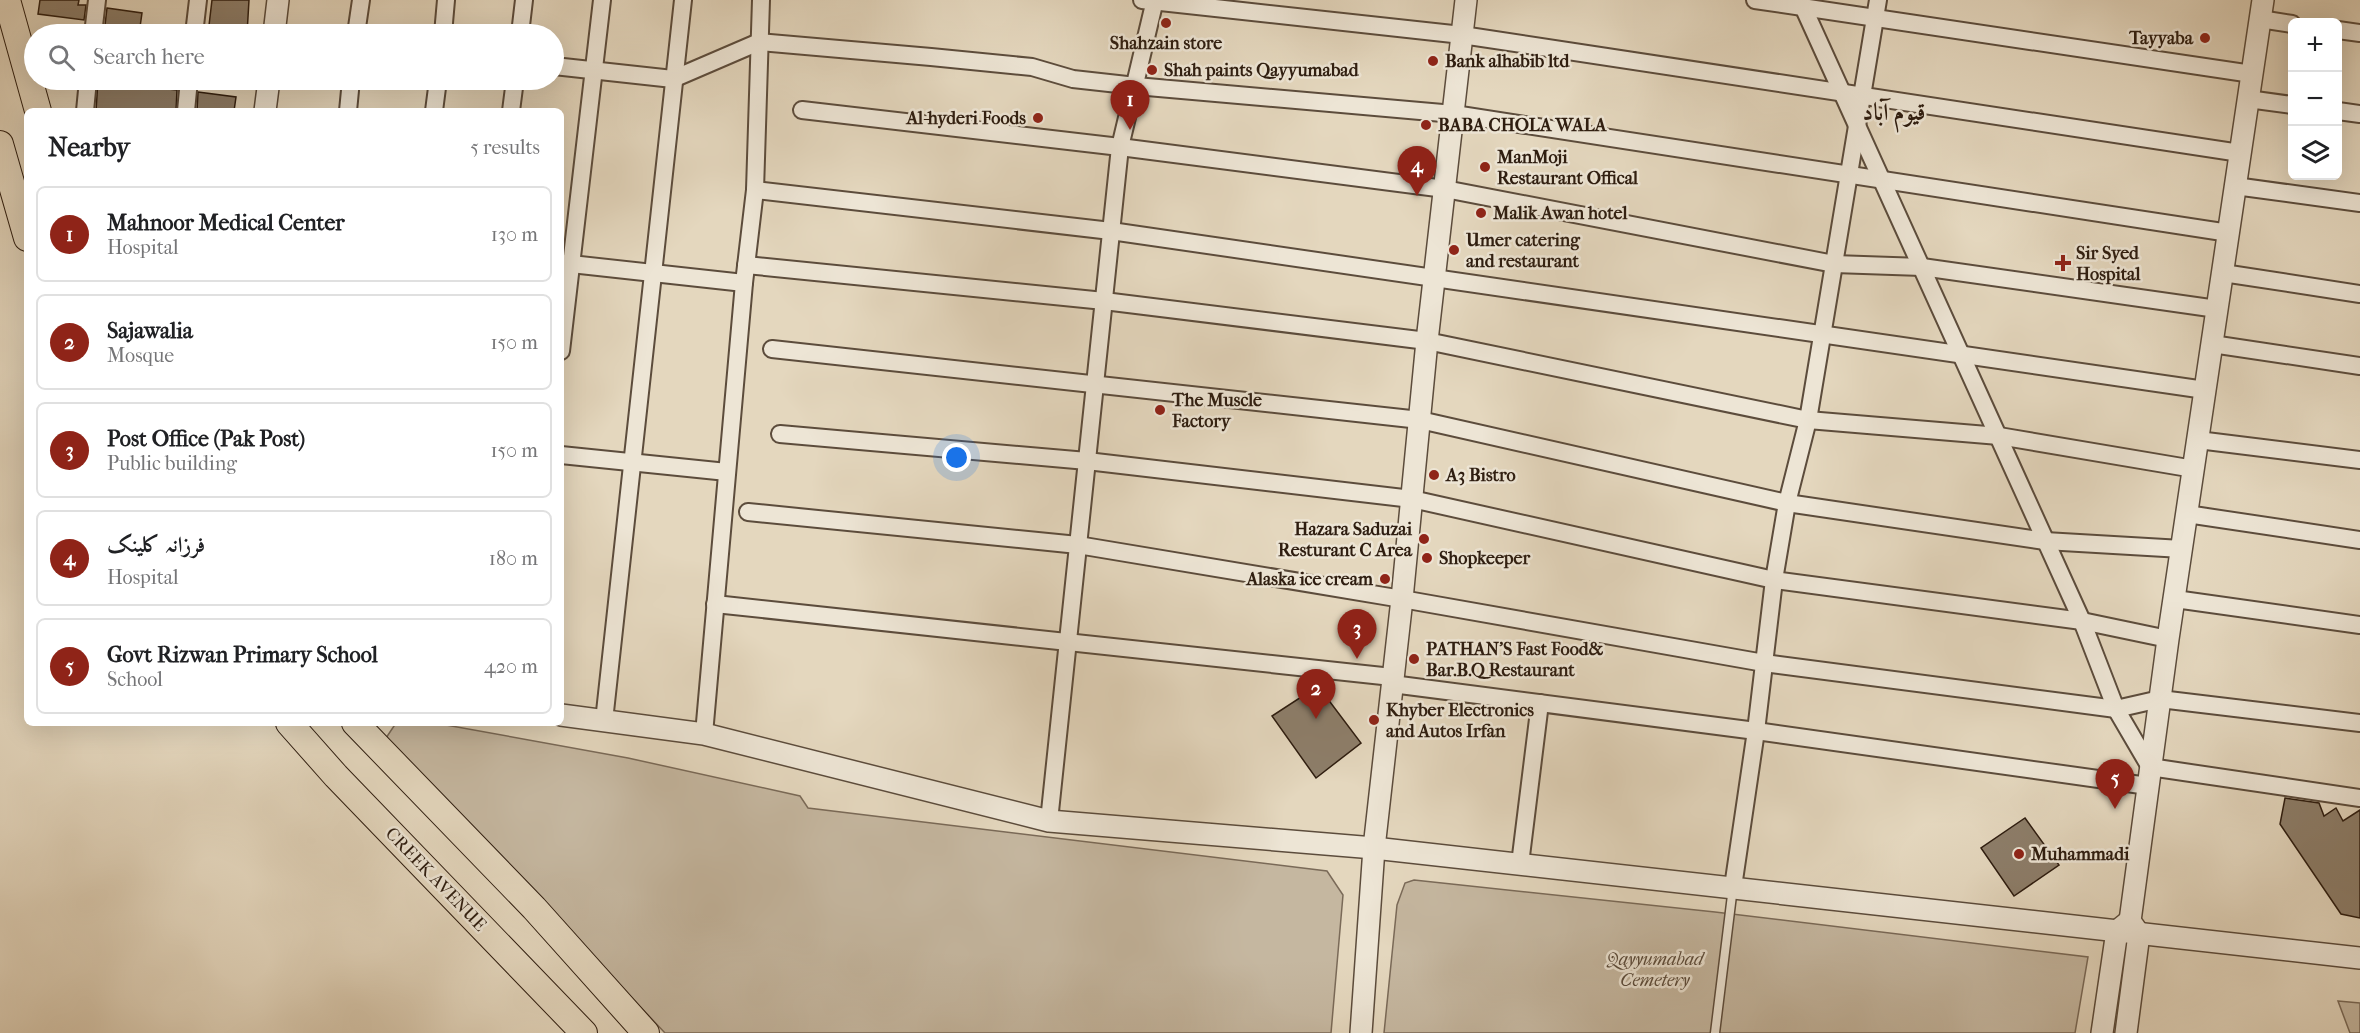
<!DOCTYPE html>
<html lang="en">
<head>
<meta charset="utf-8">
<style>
  :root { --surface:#fff; --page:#f6f6f6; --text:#202124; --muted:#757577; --line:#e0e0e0; --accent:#8f2418 }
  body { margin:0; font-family:"IM FELL French Canon",Amiri,serif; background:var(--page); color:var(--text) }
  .controls { position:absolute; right:18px; top:18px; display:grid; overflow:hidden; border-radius:9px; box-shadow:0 6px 24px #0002 }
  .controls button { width:54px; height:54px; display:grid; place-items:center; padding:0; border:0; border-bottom:2px solid var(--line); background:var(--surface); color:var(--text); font:30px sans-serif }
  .you { position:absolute; left:957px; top:458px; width:21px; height:21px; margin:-15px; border:4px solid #fff; border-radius:50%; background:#1a73e8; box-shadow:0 0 0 9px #1a73e833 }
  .badge { display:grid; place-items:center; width:39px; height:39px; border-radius:50%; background:var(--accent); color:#fff; font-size:20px; font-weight:700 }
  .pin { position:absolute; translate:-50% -50px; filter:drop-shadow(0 2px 3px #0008) }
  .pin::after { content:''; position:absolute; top:32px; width:21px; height:18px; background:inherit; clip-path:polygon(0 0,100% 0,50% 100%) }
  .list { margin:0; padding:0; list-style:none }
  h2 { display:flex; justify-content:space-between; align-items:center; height:78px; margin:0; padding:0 24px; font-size:26px }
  h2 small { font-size:20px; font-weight:400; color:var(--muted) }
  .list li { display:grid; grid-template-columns:39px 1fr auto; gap:18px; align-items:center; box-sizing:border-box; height:96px; margin:0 12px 12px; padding:0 12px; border:2px solid var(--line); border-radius:9px }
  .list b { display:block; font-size:22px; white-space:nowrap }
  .list p { margin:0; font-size:20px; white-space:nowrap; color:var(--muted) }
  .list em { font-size:20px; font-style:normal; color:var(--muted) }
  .icon { flex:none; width:33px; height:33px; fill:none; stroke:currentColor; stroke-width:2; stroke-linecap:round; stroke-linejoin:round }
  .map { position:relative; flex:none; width:2360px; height:1033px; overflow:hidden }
  .search { position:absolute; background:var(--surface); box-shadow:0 6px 24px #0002; left:24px; top:24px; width:540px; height:66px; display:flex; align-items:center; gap:15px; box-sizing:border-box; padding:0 21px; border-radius:33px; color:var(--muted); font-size:22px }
  .panel { position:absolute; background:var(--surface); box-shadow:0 6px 24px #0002; left:24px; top:108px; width:540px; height:618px; border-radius:9px }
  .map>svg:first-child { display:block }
  .green { fill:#c5b7a0; stroke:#7a6a58; stroke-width:1.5 }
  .building { fill:#8d7e6a; stroke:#2e1d10; stroke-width:1.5 }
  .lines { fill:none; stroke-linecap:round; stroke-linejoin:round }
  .service-casing { stroke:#5c4c3c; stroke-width:11 }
  .minor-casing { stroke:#5c4c3c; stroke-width:20 }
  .tertiary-casing { stroke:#5c4c3c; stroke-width:24 }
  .primary-casing { stroke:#2e1d10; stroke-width:28 }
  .service { stroke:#ede5d5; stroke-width:8 }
  .minor { stroke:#ede5d5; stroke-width:16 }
  .tertiary { stroke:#ede5d5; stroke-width:21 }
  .primary { stroke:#e4d7be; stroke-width:26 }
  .poi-dot { fill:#8f2418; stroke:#ede5d5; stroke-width:2 }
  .labels { text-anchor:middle; stroke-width:5; stroke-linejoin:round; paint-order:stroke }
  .poi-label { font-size:18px; font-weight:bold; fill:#2e1d10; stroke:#ede5d5; text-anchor:start }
  .street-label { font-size:18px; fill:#2e1d10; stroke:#ede5d5 }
  .park-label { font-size:18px; font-style:italic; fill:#5b4b3b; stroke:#ede5d5 }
  .district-label { font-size:24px; font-weight:bold; fill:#2e1d10; stroke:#ede5d5 }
</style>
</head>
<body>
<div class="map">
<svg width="2360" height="1033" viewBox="0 0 2360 1033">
  <rect width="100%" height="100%" fill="#e4d7be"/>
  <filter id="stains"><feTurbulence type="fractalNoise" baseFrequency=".00333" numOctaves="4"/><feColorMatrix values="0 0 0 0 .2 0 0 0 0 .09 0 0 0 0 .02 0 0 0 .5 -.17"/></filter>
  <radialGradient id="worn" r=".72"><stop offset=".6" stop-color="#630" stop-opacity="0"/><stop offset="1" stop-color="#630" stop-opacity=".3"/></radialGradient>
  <g class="green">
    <path d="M396,723H435L628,758L800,796L808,808L1327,871L1343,895L1331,1033H665L386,738Z"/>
    <path d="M1414,880L1715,912L2088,957L2075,1033H1384L1397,905L1405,883Z"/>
    <path d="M2338,1001L2360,1003V1033H2350Z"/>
  </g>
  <g class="building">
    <path d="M40,0H79L78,5H86L84,20L38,14Z"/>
    <path d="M212,0H249L247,34H208Z"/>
    <path d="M107,8L142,13L139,34H104Z"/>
    <path d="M98,80H134V85L177,90L176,111H96Z"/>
    <path d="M198,92L236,97L234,111H197Z"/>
    <path d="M1318,686L1361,743L1316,778L1272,716Z"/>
    <path d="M2285,798L2319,803L2324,816L2336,808L2343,821L2360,810V918L2341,914L2280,824Z"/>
    <path d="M2025,818L2059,865L2014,896L1981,848Z"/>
  </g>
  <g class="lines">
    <g class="service-casing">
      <path id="service" d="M1715,1033L1733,887"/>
    </g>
    <g class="minor-casing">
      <g id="minor">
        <path d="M1142,0L1462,35L2240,153"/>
        <path d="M1755,0L2252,74"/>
        <path d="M1800,0L2082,621L2116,709L2150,767L2360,798"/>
        <path d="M2260,19L2292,24"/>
        <path d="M2338,30L2360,33"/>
        <path d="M93,34L97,0"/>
        <path d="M194,34L198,0"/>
        <path d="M356,34L361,0"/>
        <path d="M443,34L446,0"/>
        <path d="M520,34L524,0"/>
        <path d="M554,66L673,79L759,42L931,57L1032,67L1073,79L1136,86L1454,114L2229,233"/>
        <path d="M2248,99L2292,105"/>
        <path d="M802,110L1120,147L1445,189L1834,264L1922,267L2217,309"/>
        <path d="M85,111L88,80"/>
        <path d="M186,111L189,80"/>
        <path d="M348,111L351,80"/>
        <path d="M434,111L438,80"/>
        <path d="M511,111L515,80"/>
        <path d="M2338,111L2360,114"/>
        <path d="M2235,186L2360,203"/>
        <path d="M755,190L1111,231L2205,390"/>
        <path d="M562,263L744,283"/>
        <path d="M746,265L1104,301L1427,341L1808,420L1999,436L2194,469"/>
        <path d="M2223,273L2360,294"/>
        <path d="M2212,344L2360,366"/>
        <path d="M772,349L1420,420L1787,503L2045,541L2182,549"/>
        <path d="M561,351L602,0"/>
        <path d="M780,434L1087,461L1412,499L1774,580L2082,621L2168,639"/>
        <path d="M2198,440L2360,460"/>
        <path d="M561,455L727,472"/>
        <path d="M748,512L1078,545L1402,599L1764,663L2116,709L2160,699L2360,723"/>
        <path d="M2187,514L2360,540"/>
        <path d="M2175,599L2360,625"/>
        <path d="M715,604L1392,677"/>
        <path d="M1392,684L1756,731L2148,786"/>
        <path d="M604,721L683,0"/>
        <path d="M704,734L744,283L755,190L761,0"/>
        <path d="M1049,821L1120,147L1155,0"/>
        <path d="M1520,864L1540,703"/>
        <path d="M1733,887L1756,731L1774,580L1787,503L1808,420L1878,0"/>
      </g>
    </g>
    <g class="tertiary-casing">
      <g id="tertiary">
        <path d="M274,34L278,0"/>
        <path d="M265,111L269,80"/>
        <path d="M561,715L704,734L1049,821L1374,848L2360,958"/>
        <path d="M1361,1033L1374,848L1402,599L1427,341L1466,0"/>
        <path d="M2102,1033L2117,931L2127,923"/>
        <path d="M2126,1033L2139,934L2130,921L2168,639L2263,0"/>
      </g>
    </g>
    <g class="primary-casing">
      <g id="primary">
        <path d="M7,0L38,111"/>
        <path d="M0,144L27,238"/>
        <path d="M289,723L336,776L584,1033"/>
        <path d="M355,723L534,908L646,1033"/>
      </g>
    </g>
    <use href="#service" class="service"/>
    <use href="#minor" class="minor"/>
    <use href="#tertiary" class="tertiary"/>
    <use href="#primary" class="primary"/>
  </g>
  <g class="poi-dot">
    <circle cx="1166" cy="23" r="6"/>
    <circle cx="2205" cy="38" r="6"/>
    <circle cx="1433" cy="61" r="6"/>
    <circle cx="1152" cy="70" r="6"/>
    <circle cx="1038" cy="118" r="6"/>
    <circle cx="1426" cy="125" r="6"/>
    <circle cx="1485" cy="167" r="6"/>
    <circle cx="1481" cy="213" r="6"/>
    <circle cx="1454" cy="250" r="6"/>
    <path d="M2060 254h6v6h6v6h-6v6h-6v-6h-6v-6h6z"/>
    <circle cx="1160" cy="410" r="6"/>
    <circle cx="1434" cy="475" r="6"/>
    <circle cx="1424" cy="539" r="6"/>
    <circle cx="1427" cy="558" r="6"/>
    <circle cx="1385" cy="579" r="6"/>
    <circle cx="1414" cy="659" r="6"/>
    <circle cx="1374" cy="720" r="6"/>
    <circle cx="2019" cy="854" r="6"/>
  </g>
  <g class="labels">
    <g class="poi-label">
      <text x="2193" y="44" text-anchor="end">Tayyaba</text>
      <text x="1166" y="49" text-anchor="middle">Shahzain store</text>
      <text x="1445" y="67">Bank alhabib ltd</text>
      <text x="1164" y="76">Shah paints Qayyumabad</text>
      <text x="1026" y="124" text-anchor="end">Al-hyderi Foods</text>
      <text x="1438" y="131">BABA CHOLA WALA</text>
      <text x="1497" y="163">ManMoji<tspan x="1497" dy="21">Restaurant Offical</tspan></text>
      <text x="1493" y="219">Malik Awan hotel</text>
      <text x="1466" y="246">Umer catering<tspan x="1466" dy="21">and restaurant</tspan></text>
      <text x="2076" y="259">Sir Syed<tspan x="2076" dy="21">Hospital</tspan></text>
      <text x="1172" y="406">The Muscle<tspan x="1172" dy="21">Factory</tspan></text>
      <text x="1446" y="481">A3 Bistro</text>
      <text x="1412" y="535" text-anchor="end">Hazara Saduzai<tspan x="1412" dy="21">Resturant C Area</tspan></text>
      <text x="1439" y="564">Shopkeeper</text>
      <text x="1373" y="585" text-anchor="end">Alaska ice cream</text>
      <text x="1426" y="655">PATHAN'S Fast Food&amp;<tspan x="1426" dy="21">Bar.B.Q Restaurant</tspan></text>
      <text x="1386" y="716">Khyber Electronics<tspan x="1386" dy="21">and Autos Irfan</tspan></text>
      <text x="2031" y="860">Muhammadi</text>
    </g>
    <g class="street-label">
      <text transform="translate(436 879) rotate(46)" y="6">CREEK AVENUE</text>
    </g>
    <g class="park-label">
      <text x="1655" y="965">Qayyumabad<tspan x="1655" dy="21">Cemetery</tspan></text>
    </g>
    <g class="district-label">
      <text x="1894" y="120">قیوم آباد</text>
    </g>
  </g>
  <rect width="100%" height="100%" filter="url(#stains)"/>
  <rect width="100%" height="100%" fill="url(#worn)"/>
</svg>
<div class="controls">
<button>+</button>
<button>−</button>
<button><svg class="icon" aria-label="layers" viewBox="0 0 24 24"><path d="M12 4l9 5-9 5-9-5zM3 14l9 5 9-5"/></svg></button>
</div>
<div class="you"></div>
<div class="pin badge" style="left:1130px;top:130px">1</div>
<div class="pin badge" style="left:1316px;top:719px">2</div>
<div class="pin badge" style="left:1357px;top:659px">3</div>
<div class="pin badge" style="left:1417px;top:196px">4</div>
<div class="pin badge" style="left:2115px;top:809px">5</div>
<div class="search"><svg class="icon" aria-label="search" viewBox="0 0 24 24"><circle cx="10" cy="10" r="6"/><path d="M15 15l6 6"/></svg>Search here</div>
<section class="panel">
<h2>Nearby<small>5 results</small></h2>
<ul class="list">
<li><span class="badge">1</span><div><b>Mahnoor Medical Center</b><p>Hospital</p></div><em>130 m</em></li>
<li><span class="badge">2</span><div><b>Sajawalia</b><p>Mosque</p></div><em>150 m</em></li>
<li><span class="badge">3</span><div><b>Post Office (Pak Post)</b><p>Public building</p></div><em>150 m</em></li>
<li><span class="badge">4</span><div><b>فرزانہ کلینک</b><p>Hospital</p></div><em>180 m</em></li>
<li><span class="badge">5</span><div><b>Govt Rizwan Primary School</b><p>School</p></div><em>420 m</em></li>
</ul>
</section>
</div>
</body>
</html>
